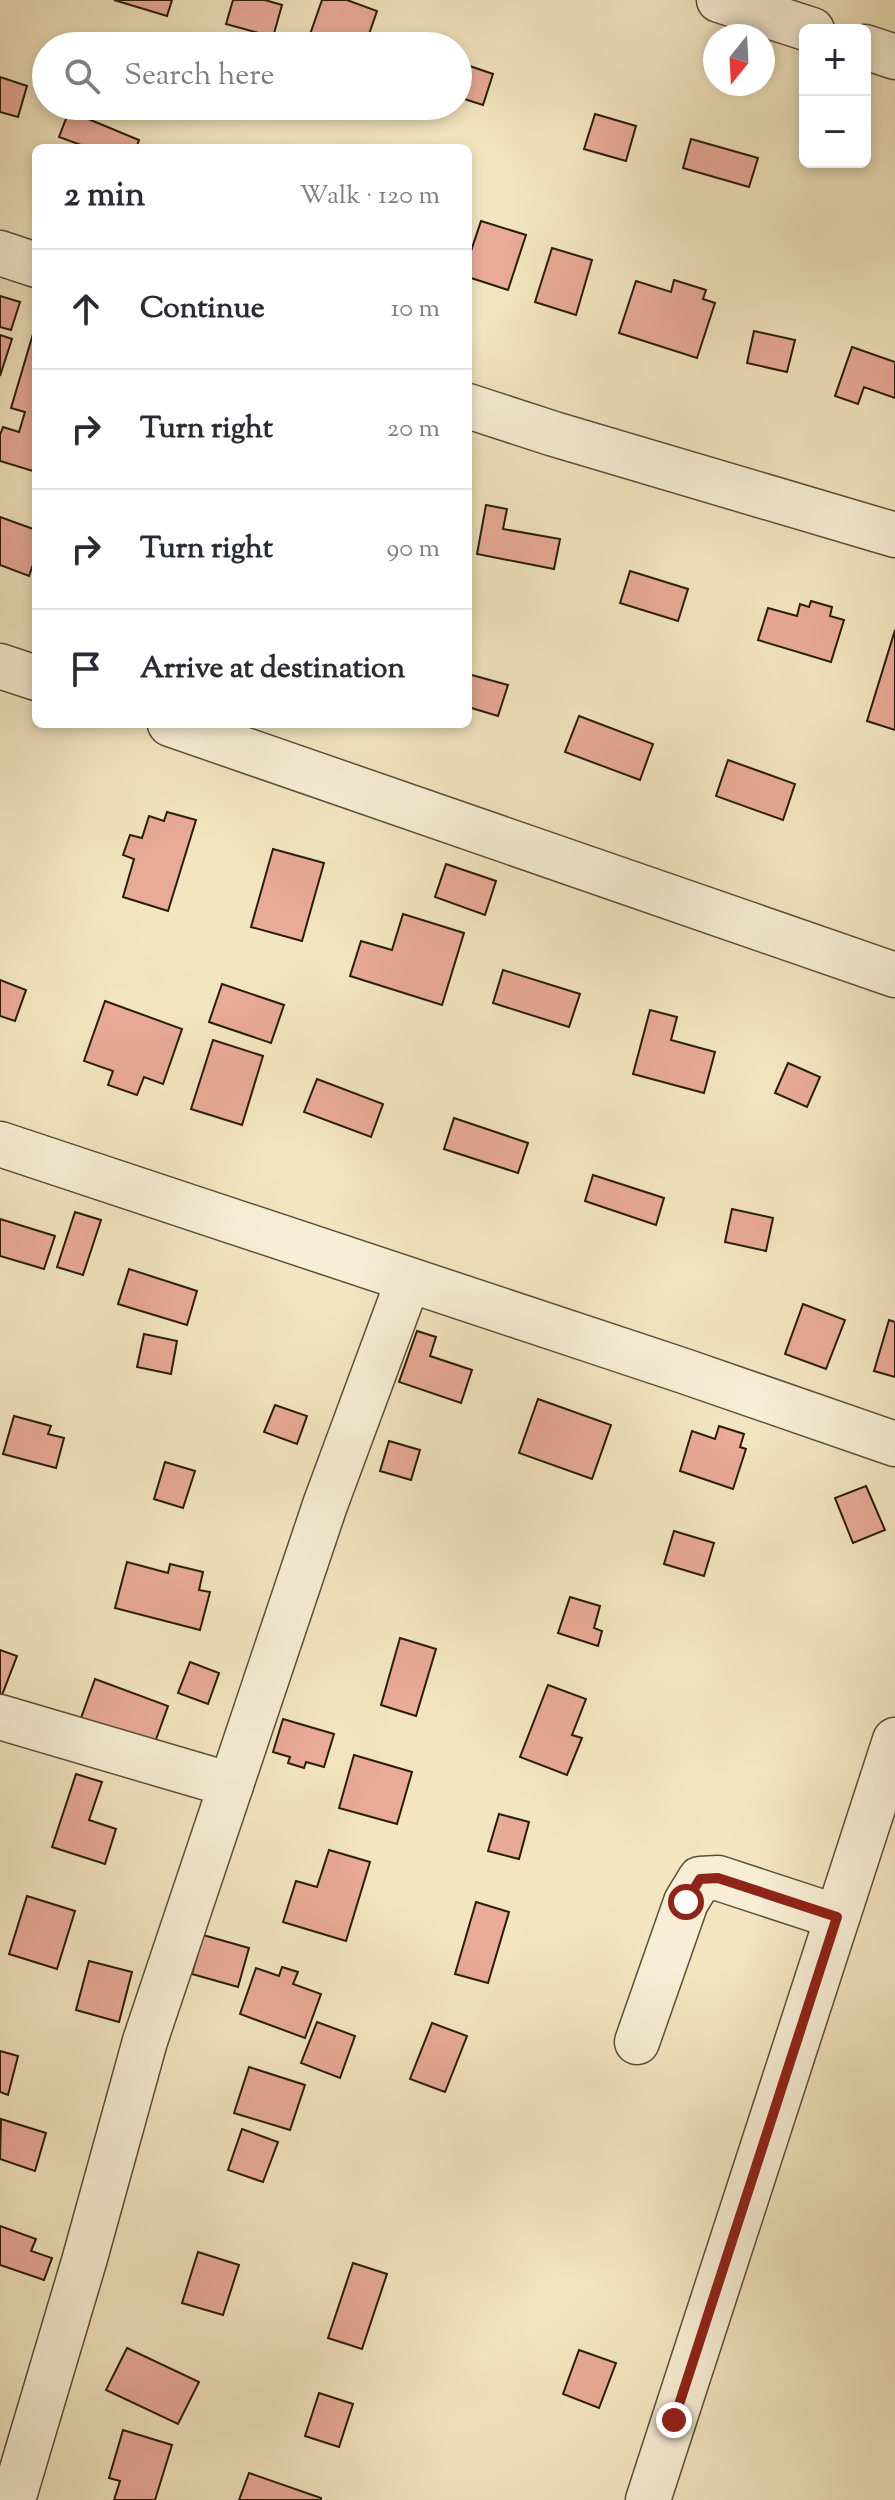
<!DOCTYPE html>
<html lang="en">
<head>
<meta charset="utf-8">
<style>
  :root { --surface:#fff; --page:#f2f2f3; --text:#2b2b33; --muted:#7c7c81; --line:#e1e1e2 }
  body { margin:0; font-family:"Sorts Mill Goudy",serif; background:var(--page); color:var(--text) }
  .controls { position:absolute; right:24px; top:24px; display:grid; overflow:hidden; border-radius:12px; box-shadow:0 4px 12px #0003 }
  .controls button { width:72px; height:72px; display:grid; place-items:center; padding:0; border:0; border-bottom:2px solid var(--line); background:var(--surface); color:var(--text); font:40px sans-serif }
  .compass { position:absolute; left:703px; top:24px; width:72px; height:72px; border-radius:50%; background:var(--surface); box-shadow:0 4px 12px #0003; rotate:198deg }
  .stop { position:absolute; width:24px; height:24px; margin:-18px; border:6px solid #8f2418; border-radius:50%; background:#fff }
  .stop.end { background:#8f2418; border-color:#fff; box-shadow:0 2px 8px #0008 }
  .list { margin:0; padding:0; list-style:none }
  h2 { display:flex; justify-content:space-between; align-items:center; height:104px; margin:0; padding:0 32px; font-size:34px }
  h2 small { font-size:26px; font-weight:400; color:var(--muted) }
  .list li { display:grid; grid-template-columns:52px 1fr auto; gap:24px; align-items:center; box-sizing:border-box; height:120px; padding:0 32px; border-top:2px solid var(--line) }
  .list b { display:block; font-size:30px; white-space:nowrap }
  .list em { font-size:26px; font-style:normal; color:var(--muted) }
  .icon { flex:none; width:44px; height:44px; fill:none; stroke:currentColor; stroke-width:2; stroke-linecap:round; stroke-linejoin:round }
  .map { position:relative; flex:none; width:895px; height:2500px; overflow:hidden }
  .search { position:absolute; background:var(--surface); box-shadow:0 4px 12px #0003; left:32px; top:32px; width:440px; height:88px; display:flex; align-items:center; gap:20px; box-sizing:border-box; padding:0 28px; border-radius:44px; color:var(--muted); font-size:30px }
  .panel { position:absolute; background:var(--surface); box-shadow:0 4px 12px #0003; left:32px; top:144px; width:440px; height:584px; border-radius:12px }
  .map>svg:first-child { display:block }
  .building { fill:#e9aa97; stroke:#281d0c; stroke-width:2 }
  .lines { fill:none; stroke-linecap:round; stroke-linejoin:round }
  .street-casing { stroke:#5a4f39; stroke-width:47 }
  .street { stroke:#f7eed5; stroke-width:44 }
  .route { stroke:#8f2418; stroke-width:10 }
</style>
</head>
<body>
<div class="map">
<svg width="895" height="2500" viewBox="0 0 895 2500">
  <rect width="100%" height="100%" fill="#f2e5bf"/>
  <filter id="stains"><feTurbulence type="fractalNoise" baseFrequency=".0025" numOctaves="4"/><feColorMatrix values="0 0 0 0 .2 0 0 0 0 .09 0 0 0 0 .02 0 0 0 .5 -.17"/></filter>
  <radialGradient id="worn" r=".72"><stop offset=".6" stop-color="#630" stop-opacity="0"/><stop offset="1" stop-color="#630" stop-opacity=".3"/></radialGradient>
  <g class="building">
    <path d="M114,0H172L167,16Z"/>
    <path d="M233,0H265L282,5L273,37L226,24Z"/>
    <path d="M322,0H347L377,11L367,40L385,46H306Z"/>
    <path d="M458,62L493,74L483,105L458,97Z"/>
    <path d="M0,77L27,86L18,117L0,112Z"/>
    <path d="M69,111L139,140L136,148H89L59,137Z"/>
    <path d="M595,114L636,126L626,161L584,149Z"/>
    <path d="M691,139L758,158L749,187L683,168Z"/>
    <path d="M481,221L526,235L508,290L468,277V260Z"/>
    <path d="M552,248L592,260L576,315L535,302Z"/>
    <path d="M674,280L706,290L703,299L715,303L697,358L619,333L636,281L671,292Z"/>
    <path d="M0,296L20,302L11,330L0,327Z"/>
    <path d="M754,331L795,340L787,372L747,363Z"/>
    <path d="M33,334L36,335V472L0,461V435L3,427L19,432L25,412L11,408Z"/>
    <path d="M0,335L12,339L0,376Z"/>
    <path d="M852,347L895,362V398L864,387L858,404L835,396Z"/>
    <path d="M486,505L507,509L503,529L560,539L554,569L477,554Z"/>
    <path d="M0,517L36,530V556L29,576L0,565Z"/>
    <path d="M630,571L688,589L678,621L620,603Z"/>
    <path d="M811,601L832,607L830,616L844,620L831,662L758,640L768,608L797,616L800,604L809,607Z"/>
    <path d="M895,630V730L867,721Z"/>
    <path d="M468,674L508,685L498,716L468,707Z"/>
    <path d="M579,716L653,744L640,780L565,752Z"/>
    <path d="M728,760L795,784L783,820L716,796Z"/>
    <path d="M167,812L196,820L168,911L123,897L134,859L123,855L130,835L142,838L149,816L164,821Z"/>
    <path d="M273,849L324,863L302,941L251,927Z"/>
    <path d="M446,864L496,881L485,915L435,897Z"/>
    <path d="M403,914L464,933L442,1005L350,976L361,941L392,950Z"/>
    <path d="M503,970L580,994L569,1027L493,1003Z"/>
    <path d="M0,980L26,990L15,1021L0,1016Z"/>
    <path d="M222,984L284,1005L271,1043L209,1022Z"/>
    <path d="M105,1001L182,1029L163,1084L144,1077L137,1095L108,1085L113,1071L84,1061Z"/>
    <path d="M650,1010L677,1017L671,1040L715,1052L704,1093L633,1074Z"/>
    <path d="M213,1040L263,1056L242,1125L191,1109Z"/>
    <path d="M788,1063L820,1077L807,1107L775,1093Z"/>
    <path d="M317,1079L383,1104L371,1137L304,1112Z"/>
    <path d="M454,1118L528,1143L518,1173L444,1149Z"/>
    <path d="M593,1175L664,1198L656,1225L585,1201Z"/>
    <path d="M732,1209L773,1218L766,1251L725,1242Z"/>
    <path d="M75,1212L101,1220L83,1275L57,1267Z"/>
    <path d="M0,1219L55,1236L44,1269L0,1256Z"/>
    <path d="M129,1269L197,1291L187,1325L118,1304Z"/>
    <path d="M803,1304L845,1320L826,1369L785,1354Z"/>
    <path d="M889,1320L895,1322V1377L874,1371Z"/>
    <path d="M417,1331L436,1337L430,1356L472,1370L461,1403L399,1382Z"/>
    <path d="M144,1334L177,1341L171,1374L137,1367Z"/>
    <path d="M538,1399L611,1425L592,1479L519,1453Z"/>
    <path d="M275,1405L307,1416L297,1444L264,1432Z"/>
    <path d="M14,1416L51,1426L48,1434L64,1438L56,1468L3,1454Z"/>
    <path d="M719,1426L744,1434L740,1447L746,1449L733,1489L680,1471L692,1431L715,1439Z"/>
    <path d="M389,1441L420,1450L411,1480L380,1471Z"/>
    <path d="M165,1462L195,1471L183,1508L154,1499Z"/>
    <path d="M866,1486L885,1530L853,1543L835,1498Z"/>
    <path d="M674,1531L714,1543L704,1576L664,1564Z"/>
    <path d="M127,1562L168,1573L170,1564L203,1572L199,1590L210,1592L200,1630L115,1608Z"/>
    <path d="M570,1597L600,1606L594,1628L602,1631L598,1646L558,1633Z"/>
    <path d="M400,1638L436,1649L416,1716L381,1705Z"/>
    <path d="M0,1650L17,1656L2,1695H0Z"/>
    <path d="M190,1662L219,1673L208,1704L178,1693Z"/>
    <path d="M95,1679L168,1706L154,1745L81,1718Z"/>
    <path d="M548,1685L586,1699L572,1735L582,1738L567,1775L520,1757Z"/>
    <path d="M283,1719L334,1734L324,1767L306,1762L304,1768L288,1763L290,1757L273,1752Z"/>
    <path d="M354,1755L412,1772L397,1824L339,1808Z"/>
    <path d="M76,1774L102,1782L89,1820L116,1829L105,1864L52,1847Z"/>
    <path d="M499,1814L529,1822L519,1859L488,1851Z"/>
    <path d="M329,1850L370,1862L346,1941L283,1922L296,1881L317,1887Z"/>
    <path d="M27,1896L75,1911L57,1969L9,1954Z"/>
    <path d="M476,1902L509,1912L488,1983L455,1974Z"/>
    <path d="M203,1935L249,1948L238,1987L192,1974Z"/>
    <path d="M89,1961L132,1972L119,2022L76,2010Z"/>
    <path d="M282,1967L298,1972L293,1984L321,1994L305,2038L240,2014L256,1968L279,1976Z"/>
    <path d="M317,2022L355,2036L340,2078L301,2063Z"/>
    <path d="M432,2023L467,2036L445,2092L410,2079Z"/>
    <path d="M0,2051L18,2056L8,2095L0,2092Z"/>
    <path d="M249,2067L305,2085L290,2130L234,2113Z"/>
    <path d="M1,2119L46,2133L35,2171L0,2159Z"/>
    <path d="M242,2129L278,2142L263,2182L228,2170Z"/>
    <path d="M0,2226L36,2239L31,2251L52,2258L44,2280L0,2265Z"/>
    <path d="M198,2252L239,2265L223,2315L182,2303Z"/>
    <path d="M353,2263L387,2274L362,2349L328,2338Z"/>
    <path d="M127,2348L199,2382L178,2424L106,2390Z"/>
    <path d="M579,2350L616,2363L599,2408L563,2394Z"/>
    <path d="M319,2393L353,2404L339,2447L305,2436Z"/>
    <path d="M123,2430L172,2445L155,2500H114L120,2481L109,2478Z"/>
    <path d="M249,2473L321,2498V2500H239Z"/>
  </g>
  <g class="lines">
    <g class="street-casing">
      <g id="street">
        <path d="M719,0L812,30"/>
        <path d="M865,47L895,57"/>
        <path d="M0,253L36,265"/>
        <path d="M468,406L554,434L895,535"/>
        <path d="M0,666L36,678"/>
        <path d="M170,724L895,975"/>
        <path d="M0,1144L684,1371L895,1444"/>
        <path d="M0,1717L231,1785"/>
        <path d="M637,2042L686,1902L700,1879L718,1878L837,1917"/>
        <path d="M13,2500L85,2258L145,2041L325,1505L408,1281"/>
        <path d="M648,2500L895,1740"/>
      </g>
    </g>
    <use href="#street" class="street"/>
  </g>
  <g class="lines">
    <path class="route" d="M674,2420L837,1917L718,1878L700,1879L686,1902"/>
  </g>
  <rect width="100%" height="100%" filter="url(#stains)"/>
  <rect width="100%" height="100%" fill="url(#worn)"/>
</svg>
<div class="controls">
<button>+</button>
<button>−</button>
</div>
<svg class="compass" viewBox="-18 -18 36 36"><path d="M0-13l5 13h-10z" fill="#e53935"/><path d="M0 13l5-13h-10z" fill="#7c7c81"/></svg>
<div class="stop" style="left:686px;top:1902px"></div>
<div class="stop end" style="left:674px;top:2420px"></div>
<div class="search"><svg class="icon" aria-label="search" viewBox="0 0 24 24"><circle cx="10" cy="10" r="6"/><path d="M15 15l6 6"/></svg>Search here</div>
<section class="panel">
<h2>2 min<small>Walk · 120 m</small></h2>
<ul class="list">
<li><svg class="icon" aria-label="ahead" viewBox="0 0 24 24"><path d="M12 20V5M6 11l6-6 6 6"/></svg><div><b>Continue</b></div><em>10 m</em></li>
<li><svg class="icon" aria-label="right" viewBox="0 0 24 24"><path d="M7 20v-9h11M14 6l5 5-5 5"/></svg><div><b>Turn right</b></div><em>20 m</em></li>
<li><svg class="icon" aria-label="right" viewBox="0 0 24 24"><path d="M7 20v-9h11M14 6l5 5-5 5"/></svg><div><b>Turn right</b></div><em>90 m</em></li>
<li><svg class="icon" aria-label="arrive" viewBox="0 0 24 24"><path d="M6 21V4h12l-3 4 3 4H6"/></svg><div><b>Arrive at destination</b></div></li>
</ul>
</section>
</div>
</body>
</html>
